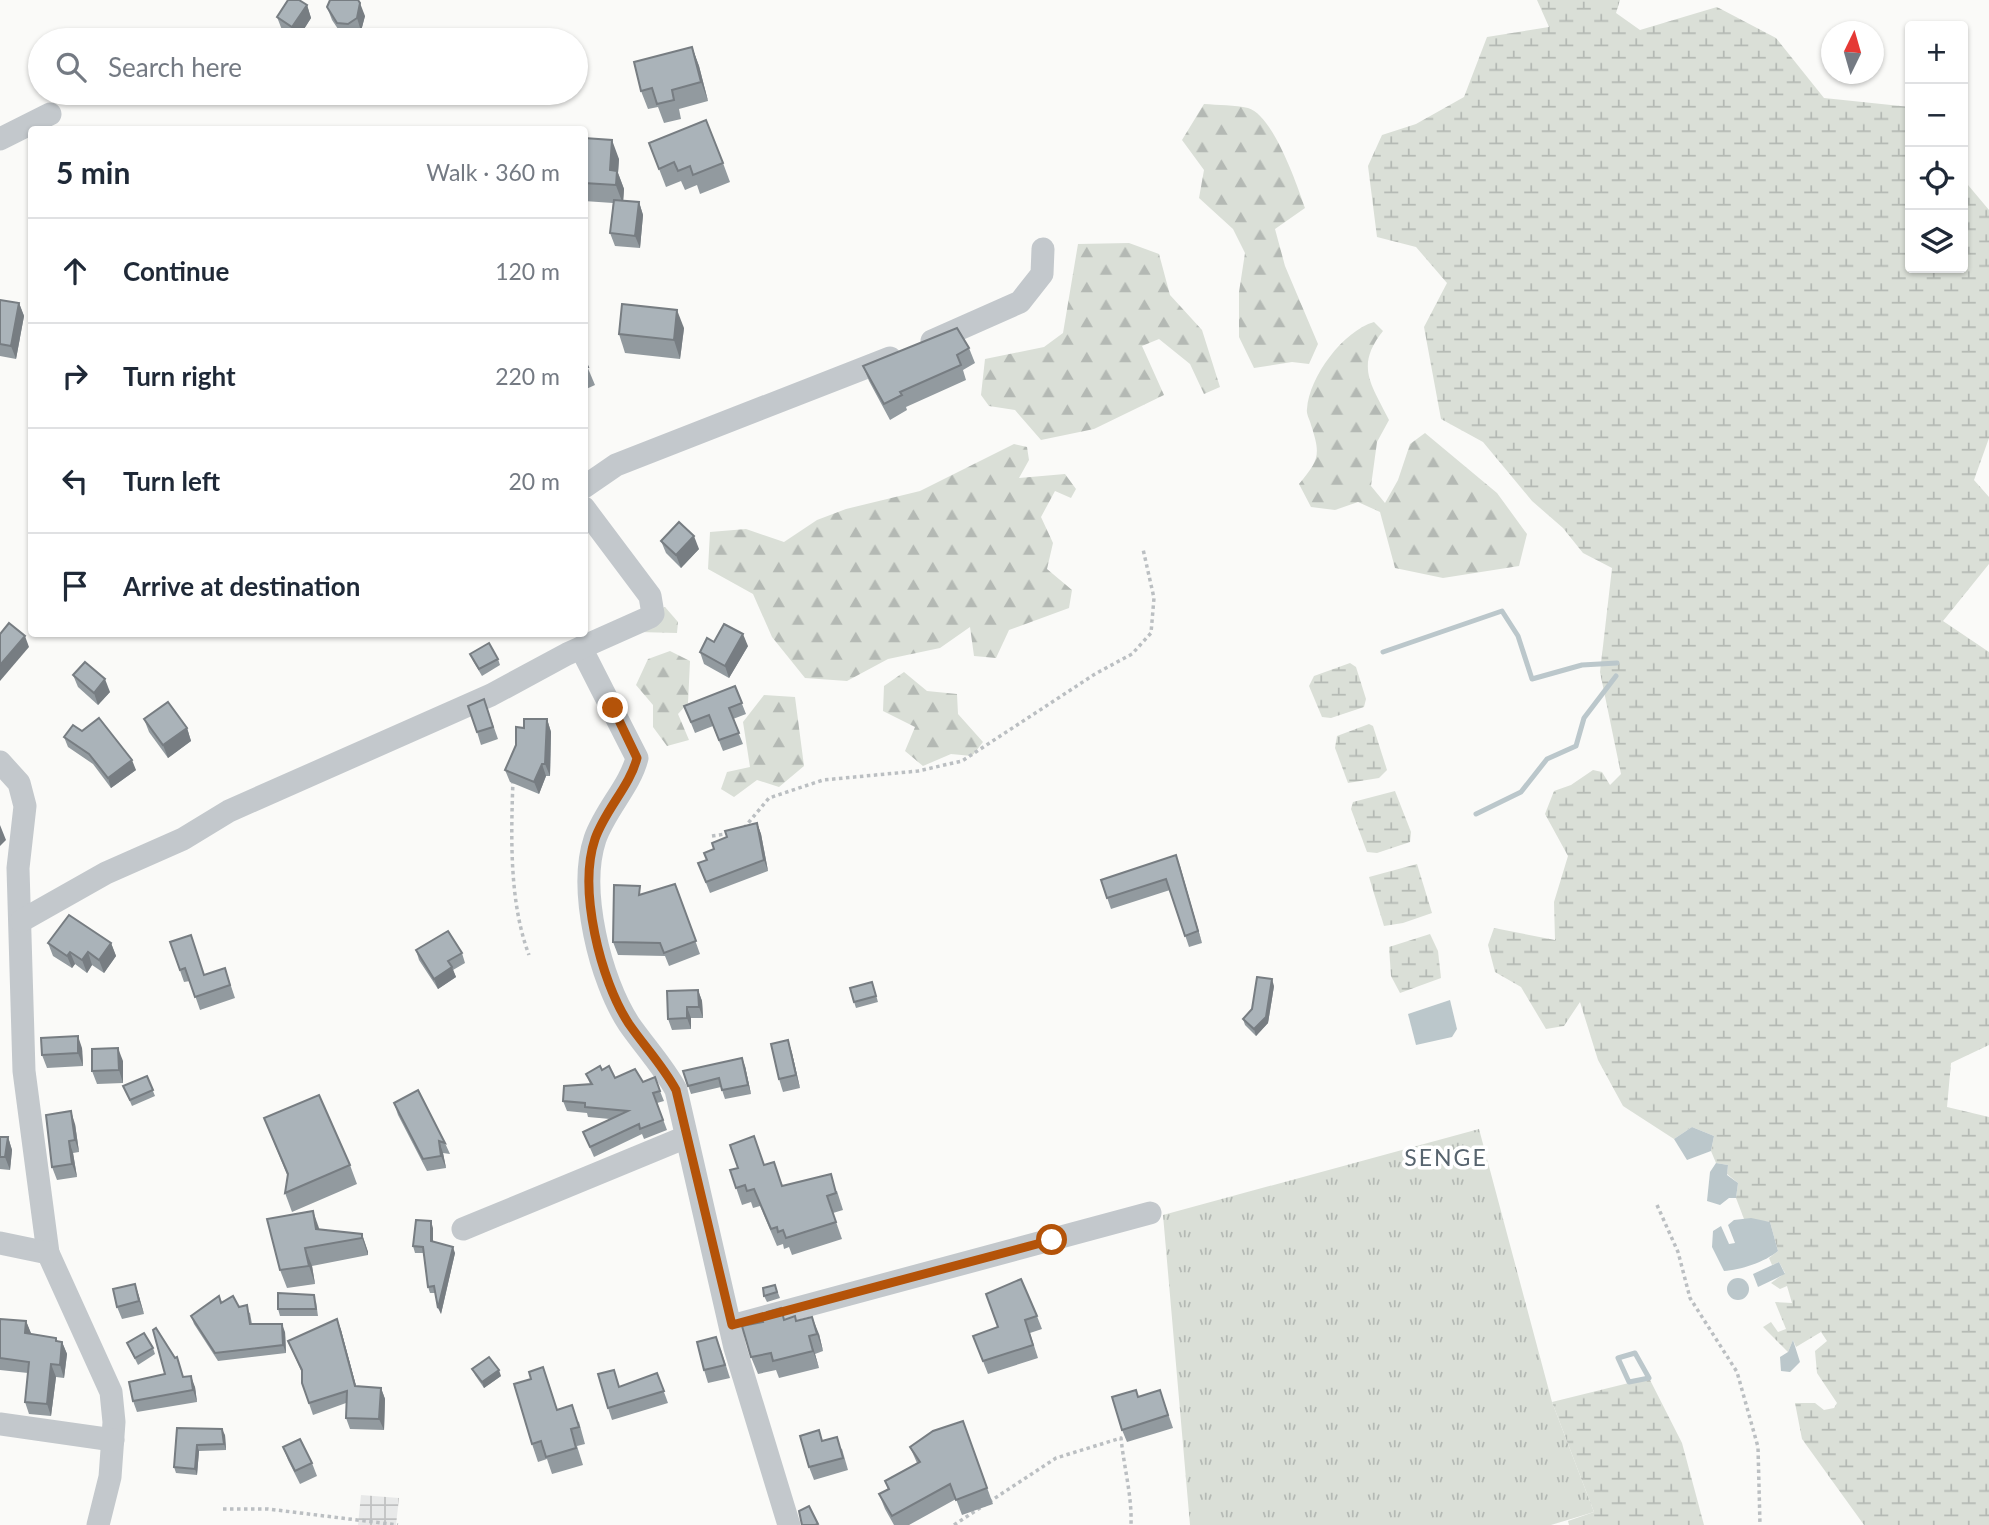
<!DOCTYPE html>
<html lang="en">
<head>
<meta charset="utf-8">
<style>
  :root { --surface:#fff; --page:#f6f6f7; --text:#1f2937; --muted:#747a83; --line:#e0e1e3 }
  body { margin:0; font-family:Lato,sans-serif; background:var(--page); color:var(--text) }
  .controls { position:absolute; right:21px; top:21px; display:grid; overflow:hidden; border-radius:7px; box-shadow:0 2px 5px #0004 }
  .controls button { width:63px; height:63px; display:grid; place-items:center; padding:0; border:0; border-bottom:2px solid var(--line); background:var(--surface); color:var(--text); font:35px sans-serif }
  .compass { position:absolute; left:1821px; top:21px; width:63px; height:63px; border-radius:50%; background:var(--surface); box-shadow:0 2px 5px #0004; rotate:5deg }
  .stop { position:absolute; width:21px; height:21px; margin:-16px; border:5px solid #b45309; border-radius:50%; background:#fff }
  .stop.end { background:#b45309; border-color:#fff; box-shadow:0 2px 7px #0008 }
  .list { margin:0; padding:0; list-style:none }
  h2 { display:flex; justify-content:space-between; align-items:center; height:91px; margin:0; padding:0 28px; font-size:30px }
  h2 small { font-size:23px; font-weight:400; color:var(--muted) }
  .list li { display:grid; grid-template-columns:46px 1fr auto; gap:21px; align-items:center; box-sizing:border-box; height:105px; padding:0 28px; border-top:2px solid var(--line) }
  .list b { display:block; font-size:26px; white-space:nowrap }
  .list em { font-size:23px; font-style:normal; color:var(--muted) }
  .icon { flex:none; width:38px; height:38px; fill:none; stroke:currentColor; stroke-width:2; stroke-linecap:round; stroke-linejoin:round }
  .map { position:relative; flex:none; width:1989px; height:1525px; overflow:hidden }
  .search { position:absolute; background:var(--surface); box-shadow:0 2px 5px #0004; left:28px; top:28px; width:560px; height:77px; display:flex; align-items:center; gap:18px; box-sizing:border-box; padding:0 24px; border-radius:38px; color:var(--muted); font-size:26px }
  .panel { position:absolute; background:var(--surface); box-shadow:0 2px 5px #0004; left:28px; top:126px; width:560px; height:511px; border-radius:7px }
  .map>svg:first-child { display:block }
  .industrial { fill:url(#industrial-grid) }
  .grass { fill:url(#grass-tufts) }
  .forest { fill:url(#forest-firs) }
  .wetland { fill:url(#wetland-marsh) }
  .water { fill:#bbc7cb }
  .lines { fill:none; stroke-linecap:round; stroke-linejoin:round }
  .stream { stroke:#bbc7cb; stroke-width:5 }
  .path { stroke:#bbbfc2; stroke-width:3.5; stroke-dasharray:3.5 3.5; stroke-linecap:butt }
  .minor { stroke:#c3c8cc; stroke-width:23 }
  .wall { fill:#929a9f }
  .shaded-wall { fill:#777d82 }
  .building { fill:#aab3b9; stroke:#777d82; stroke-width:2 }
  .route { stroke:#b45309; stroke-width:9 }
  .labels { text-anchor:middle; stroke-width:7; stroke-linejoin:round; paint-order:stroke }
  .quarter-label { font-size:23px; letter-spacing:2px; fill:#57646e; stroke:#fff }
</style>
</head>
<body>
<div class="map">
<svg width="1989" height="1525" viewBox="0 0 1989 1525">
  <defs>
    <pattern id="industrial-grid" width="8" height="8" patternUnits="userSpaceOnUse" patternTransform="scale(1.75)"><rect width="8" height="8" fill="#e8e9e9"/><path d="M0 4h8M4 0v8" fill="none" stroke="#c0c1c2"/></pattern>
    <pattern id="grass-tufts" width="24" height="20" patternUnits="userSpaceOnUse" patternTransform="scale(1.75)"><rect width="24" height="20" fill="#dadfd7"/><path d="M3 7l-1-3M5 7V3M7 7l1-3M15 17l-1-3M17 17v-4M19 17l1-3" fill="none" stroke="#b4b9b4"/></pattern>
    <pattern id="forest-firs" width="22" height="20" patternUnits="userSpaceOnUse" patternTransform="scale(1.75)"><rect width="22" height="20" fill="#dadfd7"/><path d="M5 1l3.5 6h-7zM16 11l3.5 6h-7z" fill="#b4b9b4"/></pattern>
    <pattern id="wetland-marsh" width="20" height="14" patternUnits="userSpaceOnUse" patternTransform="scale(1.75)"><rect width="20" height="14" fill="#dadfd7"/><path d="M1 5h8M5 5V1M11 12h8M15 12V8" fill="none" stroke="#b4b9b4"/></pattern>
  </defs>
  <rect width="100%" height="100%" fill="#fafaf8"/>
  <path class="industrial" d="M361,1495L399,1498L396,1525H358Z"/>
  <path class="grass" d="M1479,1129L1552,1402L1594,1512L1551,1525H1190L1163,1215Z"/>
  <g class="forest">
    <path d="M1204,104C1218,105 1235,105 1248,108C1273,115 1297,185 1305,208L1275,229L1285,266L1318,344L1309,364L1292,362L1254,368L1239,337V292L1245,253L1233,229L1199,198L1204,170L1182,140Z"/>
    <path d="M1129,243L1159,254L1170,295L1202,330L1220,387L1204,394L1190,364L1159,339L1142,346L1164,395L1094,429L1041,440L1015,410L989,406L981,395L985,359L1044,347L1063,333L1078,244Z"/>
    <path d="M1374,322L1383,331C1355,366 1371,384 1389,420L1377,442L1371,486L1385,503L1398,480L1410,444L1425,433L1497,493L1527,534L1519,566L1443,578L1395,568L1380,512L1358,502L1335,510L1311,507L1299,484C1319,460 1321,455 1311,425C1310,420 1306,414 1307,409C1309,377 1343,331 1374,322Z"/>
    <path d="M1014,444L1027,447L1029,460L1019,478L1065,474L1076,489L1071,498L1055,491L1041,517L1053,543L1047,569L1072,590L1069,608L1009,630L996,658L974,656L970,627L940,648L888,659L847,681L805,678L772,637L753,594L708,569L710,532L746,529L784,542L817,520L846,509L920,491Z"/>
    <path d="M665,607L678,622L677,633L638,632L637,618Z"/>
    <path d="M670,651L690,661L688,703L678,714L689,740L667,746L653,727V705L636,685L648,659Z"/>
    <path d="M904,672L927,691L957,694L958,714L983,742L972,756L951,754L923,766L905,751L915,727L883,711L884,686Z"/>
    <path d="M764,695L795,697L804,766L779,787L757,780L734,797L721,789L727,772L750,767L743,722Z"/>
  </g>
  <g class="wetland">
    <path d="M1537,0H1620L1616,13L1640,30L1717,7L1776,38L1824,98L1910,107V268H1963V179L1989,210V438L1974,480L1989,497V564L1943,621L1989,652V1045L1951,1063L1947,1107L1989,1117V1525H1864L1802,1439L1795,1403H1815L1824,1410L1834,1408L1837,1403L1817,1373L1815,1351L1827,1341L1821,1332L1796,1347L1793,1340L1788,1352L1763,1327L1771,1322L1778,1332L1786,1329L1775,1302L1792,1303L1787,1286L1780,1289L1771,1283L1785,1273L1779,1262L1772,1265L1769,1258L1778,1251L1770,1222L1744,1219L1736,1198L1738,1183L1727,1174L1728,1165L1716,1163L1711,1151L1714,1136L1692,1127L1674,1139L1623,1106L1598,1060L1580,1002L1564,1026L1546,1029L1521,987L1495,972L1488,945L1494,928L1555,940L1554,902L1568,856L1545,814L1554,791L1571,785L1593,770L1602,772L1610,785L1621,774L1600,672L1612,568L1583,553L1563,528L1532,501L1483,442L1441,419L1424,327L1447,283L1416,247L1377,237L1368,166L1382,135L1416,124L1464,97L1487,37L1549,27Z"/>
    <path d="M1350,663L1356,667L1366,699L1364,707L1331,718L1322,717L1309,686L1314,676Z"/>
    <path d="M1369,724L1373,726L1387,770L1379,778L1348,783L1335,748L1337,736Z"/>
    <path d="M1395,791L1411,832L1410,842L1377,853L1367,852L1351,809L1353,802Z"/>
    <path d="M1417,864L1432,913L1403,923L1384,926L1369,877Z"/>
    <path d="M1430,934L1438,951L1441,978L1400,993L1391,976L1389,947Z"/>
    <path d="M1649,1378L1682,1443L1704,1525H1569L1568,1521L1594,1512L1552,1402Z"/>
  </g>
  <g class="water">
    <path d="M1450,1000L1457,1029L1452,1037L1416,1045L1408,1014Z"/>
    <path d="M1692,1127L1714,1136L1711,1151L1687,1160L1674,1139Z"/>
    <path d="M1716,1163L1728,1165L1727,1175L1738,1183L1736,1198H1729L1720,1205L1707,1201L1710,1172Z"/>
    <path d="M1751,1218L1770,1222L1778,1251C1765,1262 1740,1270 1724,1271L1712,1247L1713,1231L1721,1226L1729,1244L1735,1243L1728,1225L1734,1220Z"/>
    <path d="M1779,1262L1785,1274L1758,1287L1753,1274Z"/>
    <circle cx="1738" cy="1289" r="11"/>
    <path d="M1793,1340L1800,1362L1790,1372L1781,1371L1780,1357L1788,1352Z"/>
  </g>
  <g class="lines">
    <g class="stream">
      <path d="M1383,652L1502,611L1518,636L1532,679L1582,665L1617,663"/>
      <path d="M1476,814L1521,792L1547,759L1576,746L1584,718L1616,676"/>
      <path d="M1635,1353L1649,1378L1629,1382L1618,1358Z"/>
    </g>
    <g class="path">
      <path d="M513,780C511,836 509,902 529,955"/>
      <path d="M744,828L769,798L823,780L918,771L962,761L1095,674L1132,654L1151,633L1154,598L1143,549"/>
      <path d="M712,836L731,833"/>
      <path d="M1657,1205L1678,1252L1690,1298L1737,1372L1758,1447L1760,1525"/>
      <path d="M223,1509H268L398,1525"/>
      <path d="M954,1525L1056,1458L1121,1438C1124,1468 1132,1495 1131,1525"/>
    </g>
    <g class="minor">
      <path d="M0,139L50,114"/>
      <path d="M932,341L1020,302L1042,274L1043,249"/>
      <path d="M584,487L616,465L890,358"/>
      <path d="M581,648L637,758C630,786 605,810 595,839C578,890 600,980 629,1024C645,1047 663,1066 676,1090L735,1348L789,1525"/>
      <path d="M0,762L19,783L25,806L18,868L24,1071L48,1253L111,1392L114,1422L110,1477L98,1525"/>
      <path d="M21,921L106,873L183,839L229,811L491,695L567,654L650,617L653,614L650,596L584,508"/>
      <path d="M463,1229L686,1137"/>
      <path d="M0,1243L48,1253"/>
      <path d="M731,1326L1150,1213"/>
      <path d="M0,1424L113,1440"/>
    </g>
  </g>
  <g class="wall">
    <path d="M307,5L311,18L297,40L282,30L277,17Z"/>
    <path d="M327,7L365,16L361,31L352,37L342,35L332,20Z"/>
    <path d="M692,47L699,66L708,101L679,109L681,119L664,123L658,107L648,109L641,91Z"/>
    <path d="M584,138L619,159L618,173L624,189L623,201L639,202L643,215L640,248L615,246L610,233L613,203L584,201Z"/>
    <path d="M649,143L723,163L730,182L700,194L697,185L685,190L681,181L666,187Z"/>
    <path d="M0,300L19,303L24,316L16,359L0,356Z"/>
    <path d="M684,328L680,359L625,353L619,334Z"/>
    <path d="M969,348L975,363L963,370L966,380L906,407L907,410L890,420L869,381L863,366Z"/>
    <path d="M584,359L595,385L584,390Z"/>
    <path d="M661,541L699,549L681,568L666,553Z"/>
    <path d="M714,642L748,646L729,678L704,664L700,652Z"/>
    <path d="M470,654L498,659L500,665L482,676L473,661Z"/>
    <path d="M73,675L110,692L98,705L78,687Z"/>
    <path d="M735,686L746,714L733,719L743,744L723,751L713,726L695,733L684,706Z"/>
    <path d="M484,699L498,739L481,745L477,732Z"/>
    <path d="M144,719L187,728L191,741L168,758L149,732Z"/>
    <path d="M547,719L551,732L550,776H546L539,794L510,782L505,770L524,728Z"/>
    <path d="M64,737L136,770L111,788L93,764L68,747Z"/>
    <path d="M757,823L761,834L768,871L710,893L698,863L707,860L714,849L727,837Z"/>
    <path d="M1176,855L1202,943L1189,947L1170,890L1111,909L1101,880Z"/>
    <path d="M675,884L700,954L669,966L665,956L618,955L613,942L643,894Z"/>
    <path d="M170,942L204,975L225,968L235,998L200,1010L190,981L184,982Z"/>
    <path d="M48,943H111L116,956L104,973L92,965L87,973L75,964L72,968L53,956Z"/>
    <path d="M416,950L462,953L465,963L453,970L456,977L438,989L419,960Z"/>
    <path d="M1274,986L1268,1023L1256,1036L1245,1025L1243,1019Z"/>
    <path d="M874,988L878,1002L856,1008L854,1002Z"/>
    <path d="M698,990L702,1001L703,1018H691V1029L672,1030L668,1019Z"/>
    <path d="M788,1040L792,1053L800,1088L783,1092L779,1079Z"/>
    <path d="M82,1048L83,1066L47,1068L42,1055Z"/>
    <path d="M123,1061V1083L97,1084L92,1071Z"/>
    <path d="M745,1066L751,1094L725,1099L721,1087L691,1094L683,1071Z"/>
    <path d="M602,1070L615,1078L643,1082L660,1091L664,1101L657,1103L667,1130L644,1139L642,1134L594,1157L583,1132L610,1119L588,1117L587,1113L567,1111L563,1101L590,1084L586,1074Z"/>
    <path d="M147,1076L155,1096L132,1106L126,1092Z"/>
    <path d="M394,1103L445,1143L450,1154L443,1153L446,1168L427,1171L398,1115Z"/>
    <path d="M264,1118L350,1165L357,1184L292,1212L285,1193L288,1177Z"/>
    <path d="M75,1124L79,1152L73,1153L77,1177L57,1180L52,1167Z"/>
    <path d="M0,1137H8L12,1150L10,1170L0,1169Z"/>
    <path d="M764,1165L782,1186L837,1191L843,1210L833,1213L842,1239L792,1255L789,1247L784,1249L783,1244L777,1246L760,1206L753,1208L751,1202L742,1205L730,1170Z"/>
    <path d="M433,1228V1241L455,1253L441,1314L435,1293H430L428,1287L424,1253H415L413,1246Z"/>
    <path d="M319,1229L362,1234L368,1252V1255L312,1266L315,1284L287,1288L280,1270Z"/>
    <path d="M135,1284L144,1314L122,1319L117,1307Z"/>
    <path d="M775,1285L780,1298L767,1302L764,1296Z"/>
    <path d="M219,1296L222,1302L239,1307L250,1313L252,1324L285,1332L286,1353L218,1361L194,1324L191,1316Z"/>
    <path d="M316,1302L318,1316H280L278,1309Z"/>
    <path d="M1037,1316L1042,1329L1030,1333L1038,1358L988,1374L973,1336Z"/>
    <path d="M0,1319L26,1321L31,1334L56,1338L58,1342H62L67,1354L64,1378L56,1377L51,1416L29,1414L25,1402L28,1373L0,1370Z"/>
    <path d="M337,1319L341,1330L356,1386L381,1388L385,1399L384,1430L350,1429L346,1418V1403L313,1415L302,1383V1373L288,1341Z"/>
    <path d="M785,1319L797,1321L819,1334L823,1351L815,1354L819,1368L779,1378L776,1370L758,1374L751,1357Z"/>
    <path d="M127,1343L153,1348L155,1354L138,1365Z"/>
    <path d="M721,1350L730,1378L708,1383L704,1370Z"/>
    <path d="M472,1369L501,1376L484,1388L475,1375Z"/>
    <path d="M657,1373L668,1403L612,1420L608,1408L619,1387Z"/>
    <path d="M184,1377L195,1387L197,1402L137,1412L133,1401Z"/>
    <path d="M531,1379L549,1384L557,1410L579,1422L585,1444L577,1446L583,1465L552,1474L547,1459L538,1462L532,1444Z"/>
    <path d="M1160,1390L1173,1428L1127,1442L1122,1430L1138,1397Z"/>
    <path d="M963,1421L993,1504L962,1515L956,1499L909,1525H894L885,1509L879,1494L888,1489L885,1481L917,1463L910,1447Z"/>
    <path d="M177,1428L225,1435L226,1450L199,1451L197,1475L176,1473L174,1467Z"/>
    <path d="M823,1441L842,1449L848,1470L814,1480L809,1467Z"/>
    <path d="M283,1447L312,1463L317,1476L300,1484L288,1460Z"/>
  </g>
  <g class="shaded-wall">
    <path d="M360,3L365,16L361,31L357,18Z"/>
    <path d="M307,5L311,18L297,40L292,27Z"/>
    <path d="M692,47L699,66L708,101L701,82Z"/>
    <path d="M612,140L619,159L618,173L624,189L623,204L610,170Z"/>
    <path d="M639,202L643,215L640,248L635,236Z"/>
    <path d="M19,303L24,316L16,359L11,346Z"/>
    <path d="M677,310L684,328L680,359L674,340Z"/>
    <path d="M694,536L699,549L681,568L676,555Z"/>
    <path d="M743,634L748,646L729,678L725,666Z"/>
    <path d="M25,636L29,647L0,681V665Z"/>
    <path d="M105,679L110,692L98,705L94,693Z"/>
    <path d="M547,719L551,732L550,776L545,764Z"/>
    <path d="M187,728L191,741L168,758L163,745Z"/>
    <path d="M132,760L136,770L111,788L108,778Z"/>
    <path d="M542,764L546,776L539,794L534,782Z"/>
    <path d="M757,823L761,834L768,871L764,860Z"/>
    <path d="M0,825L6,840L0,846Z"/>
    <path d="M1176,855L1180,866L1202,943L1198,931Z"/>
    <path d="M111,943L116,956L104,973L99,960Z"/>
    <path d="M70,952L75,964L72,968L67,956Z"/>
    <path d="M88,952L92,965L87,973L82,960Z"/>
    <path d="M452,967L456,977L438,989L434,979Z"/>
    <path d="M1272,979L1274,986L1268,1023L1256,1036L1254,1029Z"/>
    <path d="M698,990L702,1001L703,1018L699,1007Z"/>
    <path d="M687,1007L691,1018V1029L687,1018Z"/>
    <path d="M78,1036L82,1048L83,1066L78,1053Z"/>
    <path d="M788,1040L792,1053L800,1088L796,1075Z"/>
    <path d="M118,1048L123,1061V1083L119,1070Z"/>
    <path d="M742,1058L745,1066L751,1094L748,1085Z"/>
    <path d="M71,1111L75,1124L79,1152L75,1140Z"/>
    <path d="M8,1137L12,1150L10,1170L5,1157Z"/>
    <path d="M69,1141L73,1153L77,1177L72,1164Z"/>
    <path d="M439,1141L443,1153L446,1168L441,1156Z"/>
    <path d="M313,1211L319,1228L322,1246L316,1229Z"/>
    <path d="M431,1221L433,1228V1247L431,1241Z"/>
    <path d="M362,1234L368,1252V1255L362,1238Z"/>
    <path d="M453,1247L455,1253L441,1314L438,1308Z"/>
    <path d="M305,1248L312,1266L315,1284L309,1266Z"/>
    <path d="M135,1284L139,1296L144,1314L139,1301Z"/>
    <path d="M812,1317L819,1334L823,1351L817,1334Z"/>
    <path d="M337,1319L341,1330L359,1397L355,1386Z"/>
    <path d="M26,1321L31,1333L30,1346L25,1333Z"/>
    <path d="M282,1324L285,1332L286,1353L283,1345Z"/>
    <path d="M809,1336L815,1354L819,1368L813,1351Z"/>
    <path d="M62,1342L67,1354L64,1378L60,1365Z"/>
    <path d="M51,1364L56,1377L51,1416L47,1404Z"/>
    <path d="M499,1370L501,1376L484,1388L482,1382Z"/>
    <path d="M191,1376L195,1387L197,1402L193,1390Z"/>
    <path d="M381,1388L385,1399L384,1430L379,1419Z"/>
    <path d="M222,1429L225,1435L226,1450L224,1444Z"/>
    <path d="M197,1445L199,1451L197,1475L195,1469Z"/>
  </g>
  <g class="building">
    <path d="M288,0H299L307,5L292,27L277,17Z"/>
    <path d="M330,0H358L360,3L357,18L348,24L337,23L327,7Z"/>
    <path d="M692,47L701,82L672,90L674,100L657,104L652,88L641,91L634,62Z"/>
    <path d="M706,120L723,163L693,175L690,166L678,171L674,162L659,169L649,143Z"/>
    <path d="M584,138L612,140L610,170L617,171L616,185L584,183Z"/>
    <path d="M614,200L639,202L635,236L610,233Z"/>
    <path d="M0,300L19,303L11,346L0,344Z"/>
    <path d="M622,304L677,310L674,340L619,334Z"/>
    <path d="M957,328L969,348L957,355L961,365L900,392L902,395L884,404L863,366Z"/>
    <path d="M584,359L588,367L584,368Z"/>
    <path d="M679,522L694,536L676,555L661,541Z"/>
    <path d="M9,623L25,636L0,665V634Z"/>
    <path d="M724,624L743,634L725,666L700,652L707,638L714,642Z"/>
    <path d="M489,643L498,659L479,669L470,654Z"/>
    <path d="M85,662L105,679L94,693L73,675Z"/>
    <path d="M735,686L742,703L729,708L739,733L719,740L709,715L691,722L684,706Z"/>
    <path d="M484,699L493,727L477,732L468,706Z"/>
    <path d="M168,702L187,728L163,745L144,719Z"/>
    <path d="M99,718L132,760L108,778L89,754L64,737L73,725L82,731Z"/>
    <path d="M524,719H547L545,764H542L534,782L505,770L516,745V727L524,728Z"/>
    <path d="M757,823L764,860L706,882L698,863L707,860L704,853L714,849L712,843L727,837L725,831Z"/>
    <path d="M1176,855L1198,931L1185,936L1166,879L1107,898L1101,880Z"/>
    <path d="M675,884L696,941L664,953L660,943L613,942L614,885L640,886L639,895Z"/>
    <path d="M69,915L111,943L99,960L88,952L82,960L70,952L67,956L48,943Z"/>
    <path d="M448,931L462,953L448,961L452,967L434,979L416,950Z"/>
    <path d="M191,935L204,975L225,968L230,985L195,997L185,968L180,970L170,942Z"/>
    <path d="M1257,977L1272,979L1266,1017L1254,1029L1243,1019L1252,1009Z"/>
    <path d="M872,982L876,996L854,1002L850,988Z"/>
    <path d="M698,990L699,1007H687V1018L668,1019L667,991Z"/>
    <path d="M78,1036V1053L42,1055L41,1038Z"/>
    <path d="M788,1040L796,1075L779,1079L771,1044Z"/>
    <path d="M118,1048L119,1070L92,1071V1049Z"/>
    <path d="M742,1058L748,1085L722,1090L719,1078L688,1086L683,1071Z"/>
    <path d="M600,1066L602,1070L609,1066L615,1078L635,1069L643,1082L655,1077L660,1091L653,1093L663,1120L640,1129L639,1124L590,1147L583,1132L628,1111L585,1107V1103L563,1101L564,1086L592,1084L586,1074Z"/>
    <path d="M147,1076L153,1090L130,1100L123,1086Z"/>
    <path d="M418,1090L445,1143L439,1141L441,1156L423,1159L394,1103Z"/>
    <path d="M319,1095L350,1165L285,1193L288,1174L264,1118Z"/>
    <path d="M71,1111L75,1140L69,1141L72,1164L52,1167L46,1115Z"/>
    <path d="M754,1136L764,1165L774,1162L782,1186L831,1174L836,1193L827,1196L836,1222L786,1238L783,1230L778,1232L777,1227L771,1229L754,1189L747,1191L745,1185L736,1188L730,1170L738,1168L730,1145Z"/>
    <path d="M0,1137H8L5,1157H0Z"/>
    <path d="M313,1211L316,1229L362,1234V1238L305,1248L309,1266L280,1270L267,1219Z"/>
    <path d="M416,1220L431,1221V1241L453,1247L438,1308L434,1286L428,1287L423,1247L413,1246Z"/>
    <path d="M1021,1279L1037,1316L1025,1320L1033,1345L983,1361L973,1336L998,1327L986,1294Z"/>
    <path d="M135,1284L139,1301L117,1307L113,1289Z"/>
    <path d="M775,1285L777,1292L764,1296L763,1288Z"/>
    <path d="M278,1293L314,1295L316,1309H278Z"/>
    <path d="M219,1296L221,1303L233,1296L239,1307L247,1305L250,1324H282L283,1345L215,1353L191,1316Z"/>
    <path d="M781,1308L784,1320L795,1316L796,1321L812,1317L817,1334L809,1336L813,1351L773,1361L771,1353L751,1357L742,1326L763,1322L762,1319L768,1317L767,1312Z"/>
    <path d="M0,1319L26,1321L25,1333L56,1338V1341L62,1342L60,1365L51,1364L47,1404L25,1402L29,1362L0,1358Z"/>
    <path d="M337,1319L355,1386L381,1388L379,1419L346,1418L347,1391L309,1403L302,1383V1370L288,1341Z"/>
    <path d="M156,1328L175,1358L177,1357L183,1377L191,1376L193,1390L133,1401L129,1382L165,1374L153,1330Z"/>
    <path d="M144,1333L153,1348L135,1358L127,1343Z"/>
    <path d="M716,1337L725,1365L704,1370L697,1342Z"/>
    <path d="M489,1357L499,1370L482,1382L472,1369Z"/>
    <path d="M543,1367L557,1410L572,1405L579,1427L571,1429L576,1448L546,1457L541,1441L532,1444L514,1384L531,1379L529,1372Z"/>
    <path d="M614,1370L619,1387L657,1373L664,1391L608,1408L598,1374Z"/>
    <path d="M1136,1390L1138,1397L1160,1390L1168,1415L1122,1430L1112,1397Z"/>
    <path d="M963,1421L987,1488L956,1500L950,1484L892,1516L879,1494L889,1489L885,1481L920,1462L910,1447L933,1431Z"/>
    <path d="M177,1428L222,1429L224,1444L197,1445L195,1469L174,1467Z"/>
    <path d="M819,1430L822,1441L837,1437L843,1458L809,1467L800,1436Z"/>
    <path d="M300,1439L312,1463L295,1471L283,1447Z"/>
    <path d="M809,1506L818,1524L815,1525H802L799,1511Z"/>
  </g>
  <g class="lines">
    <path class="route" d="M613,708L637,758C630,786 605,810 595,839C578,889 600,980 629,1024C645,1047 663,1066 676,1090L732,1325L1052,1240"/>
  </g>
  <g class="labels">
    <g class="quarter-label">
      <text x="1446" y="1166">SENGE</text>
    </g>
  </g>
</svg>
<div class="controls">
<button>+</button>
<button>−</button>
<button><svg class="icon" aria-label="locate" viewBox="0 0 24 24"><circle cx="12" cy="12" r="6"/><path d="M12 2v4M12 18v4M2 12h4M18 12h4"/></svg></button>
<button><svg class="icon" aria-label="layers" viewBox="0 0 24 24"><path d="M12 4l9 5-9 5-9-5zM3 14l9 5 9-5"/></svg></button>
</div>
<svg class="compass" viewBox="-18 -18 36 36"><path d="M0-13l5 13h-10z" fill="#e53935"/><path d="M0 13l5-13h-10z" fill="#747a83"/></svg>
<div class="stop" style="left:1052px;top:1240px"></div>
<div class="stop end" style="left:613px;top:708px"></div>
<div class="search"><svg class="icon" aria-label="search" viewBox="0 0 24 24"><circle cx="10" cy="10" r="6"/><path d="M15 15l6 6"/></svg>Search here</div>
<section class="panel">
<h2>5 min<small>Walk · 360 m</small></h2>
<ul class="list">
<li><svg class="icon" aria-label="ahead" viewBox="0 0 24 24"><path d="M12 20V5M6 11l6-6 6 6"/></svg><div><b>Continue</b></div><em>120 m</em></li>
<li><svg class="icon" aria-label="right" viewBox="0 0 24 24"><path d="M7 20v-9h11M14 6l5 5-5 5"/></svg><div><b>Turn right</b></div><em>220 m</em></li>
<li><svg class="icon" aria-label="left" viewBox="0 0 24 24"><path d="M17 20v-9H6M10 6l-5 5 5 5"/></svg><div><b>Turn left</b></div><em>20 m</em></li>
<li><svg class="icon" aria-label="arrive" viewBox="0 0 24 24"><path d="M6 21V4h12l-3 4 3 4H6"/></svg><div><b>Arrive at destination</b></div></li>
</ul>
</section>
</div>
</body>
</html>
